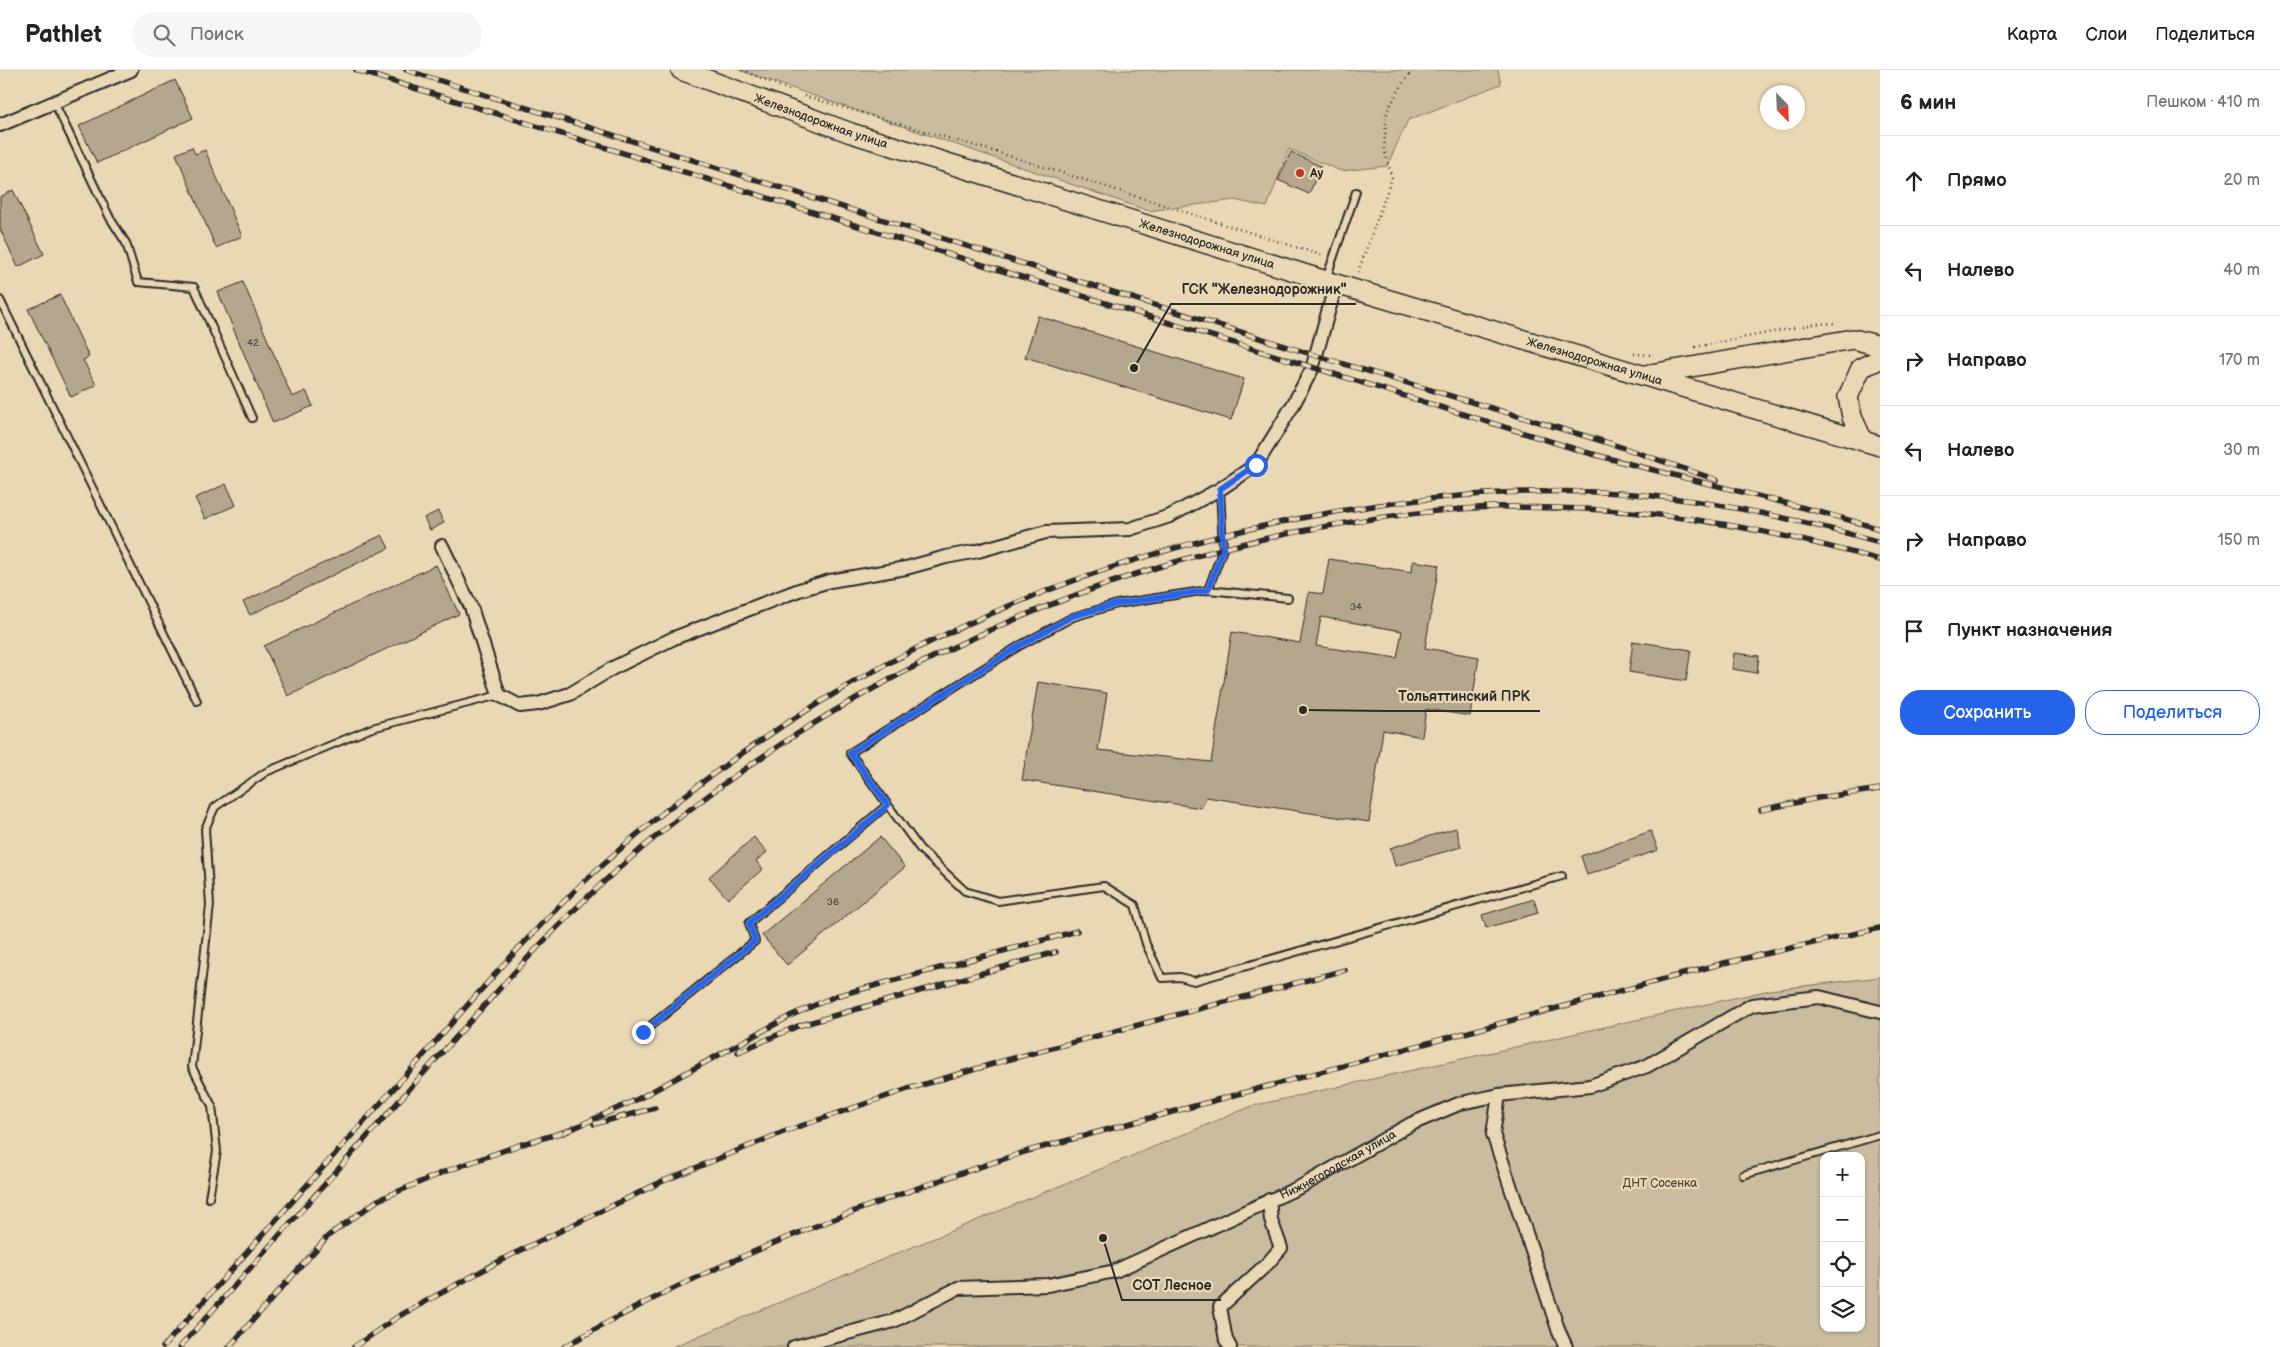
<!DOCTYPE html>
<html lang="ru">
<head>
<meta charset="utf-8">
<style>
  :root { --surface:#fff; --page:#f6f6f6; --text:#222; --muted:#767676; --line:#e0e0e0; --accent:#2563eb }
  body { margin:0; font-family:"Balsamiq Sans",sans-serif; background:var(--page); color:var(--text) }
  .controls { position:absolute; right:15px; bottom:15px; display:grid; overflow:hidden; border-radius:10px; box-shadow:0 1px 4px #0004 }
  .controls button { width:45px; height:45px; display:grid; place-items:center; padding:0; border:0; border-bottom:1px solid var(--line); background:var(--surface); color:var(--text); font:25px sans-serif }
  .compass { position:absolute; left:1760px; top:15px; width:45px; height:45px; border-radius:50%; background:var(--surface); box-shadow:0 1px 4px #0004; rotate:157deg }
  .stop { position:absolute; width:15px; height:15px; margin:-11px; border:4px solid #2563eb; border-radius:50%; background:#fff }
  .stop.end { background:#2563eb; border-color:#fff; box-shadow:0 1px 5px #0008 }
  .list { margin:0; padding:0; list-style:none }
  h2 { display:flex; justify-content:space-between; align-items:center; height:65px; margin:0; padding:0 20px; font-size:21px }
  h2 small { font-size:16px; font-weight:400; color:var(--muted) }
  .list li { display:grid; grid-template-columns:32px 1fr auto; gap:15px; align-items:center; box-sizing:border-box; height:90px; padding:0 20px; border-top:1px solid var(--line) }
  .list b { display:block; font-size:19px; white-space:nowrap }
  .list em { font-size:16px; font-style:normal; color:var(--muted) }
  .actions { display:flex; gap:10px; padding:15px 20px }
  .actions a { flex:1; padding:11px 0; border:1px solid var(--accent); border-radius:20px; text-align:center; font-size:18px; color:var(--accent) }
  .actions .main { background:var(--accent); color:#fff }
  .icon { flex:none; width:28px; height:28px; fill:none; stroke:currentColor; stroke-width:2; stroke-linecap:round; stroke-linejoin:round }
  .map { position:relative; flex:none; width:1880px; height:1277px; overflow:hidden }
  header { display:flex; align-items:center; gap:30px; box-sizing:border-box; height:70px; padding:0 25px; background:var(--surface); border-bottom:1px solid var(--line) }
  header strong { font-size:24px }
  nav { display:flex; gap:28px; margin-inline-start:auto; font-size:18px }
  .search { width:350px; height:45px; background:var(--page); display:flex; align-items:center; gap:12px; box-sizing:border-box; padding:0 18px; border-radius:28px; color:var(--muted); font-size:19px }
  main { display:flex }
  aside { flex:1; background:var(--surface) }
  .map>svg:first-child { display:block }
  .green { fill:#cbbc9f; stroke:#7b7465; fill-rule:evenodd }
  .building { fill:#b5a78e; stroke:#2b2b2b; fill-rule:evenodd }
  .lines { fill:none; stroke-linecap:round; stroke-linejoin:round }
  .service-casing { stroke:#2b2b2b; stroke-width:10 }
  .minor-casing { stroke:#2b2b2b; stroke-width:16 }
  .secondary-casing { stroke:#2b2b2b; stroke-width:22 }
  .path { stroke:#2b2b2b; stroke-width:2.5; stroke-dasharray:1 4; stroke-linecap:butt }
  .service { stroke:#ead8b5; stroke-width:6 }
  .minor { stroke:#ead8b5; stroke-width:12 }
  .secondary { stroke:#ead8b5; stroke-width:19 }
  .rail-casing { stroke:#2b2b2b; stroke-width:5.5 }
  .rail { stroke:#ead8b5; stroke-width:4; stroke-dasharray:11; stroke-linecap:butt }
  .route { stroke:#2563eb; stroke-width:6 }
  .poi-dot { fill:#c8321e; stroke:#ead8b5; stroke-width:2 }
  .labels { text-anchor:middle; stroke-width:4.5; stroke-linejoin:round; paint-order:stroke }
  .number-label { font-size:10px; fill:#4e4a44 }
  .street-label { font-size:12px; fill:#2b2b2b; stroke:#ead8b5 }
  .poi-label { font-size:12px; font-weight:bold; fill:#2b2b2b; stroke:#ead8b5; text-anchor:start }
  .park-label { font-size:12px; fill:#4b4842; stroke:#ead8b5 }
  .leader { fill:none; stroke:#2b2b2b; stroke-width:2 }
  .callout-dot { fill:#2b2b2b; stroke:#ead8b5; stroke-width:2 }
  .callout-label { font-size:14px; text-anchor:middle; font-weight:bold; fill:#2b2b2b; stroke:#ead8b5; stroke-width:4.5; stroke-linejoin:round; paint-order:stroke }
</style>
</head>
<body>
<header>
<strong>Pathlet</strong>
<div class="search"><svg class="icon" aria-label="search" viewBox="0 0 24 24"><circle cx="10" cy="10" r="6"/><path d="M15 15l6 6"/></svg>Поиск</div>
<nav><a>Карта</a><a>Слои</a><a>Поделиться</a></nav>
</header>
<main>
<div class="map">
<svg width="1880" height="1277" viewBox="0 0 1880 1277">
  <rect width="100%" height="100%" fill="#ead8b5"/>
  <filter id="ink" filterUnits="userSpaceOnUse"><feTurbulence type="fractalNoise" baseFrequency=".02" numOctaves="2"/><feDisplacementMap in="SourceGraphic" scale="10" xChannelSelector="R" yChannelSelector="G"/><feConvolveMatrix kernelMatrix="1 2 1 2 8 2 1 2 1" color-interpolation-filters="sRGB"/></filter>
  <g filter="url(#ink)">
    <g class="green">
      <path d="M739,0H1498L1501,14L1408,50L1387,96L1341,101L1289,79L1267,137L1234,130L1149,141Z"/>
      <path d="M1880,907V1277H672L1252,1036L1770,920ZM1824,1086H1861V1258H1824Z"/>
    </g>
    <g class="building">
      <path d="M175,10L193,48L97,93L79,56Z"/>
      <path d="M192,77L195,84L205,80L242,166L216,178L176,84Z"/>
      <path d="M1291,82L1321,96L1309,124L1278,110Z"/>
      <path d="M13,120L44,184L18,197L0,159V127Z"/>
      <path d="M243,212L292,327L306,321L313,336L273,353L218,222Z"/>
      <path d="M60,225L89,287L83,290L96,315L71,327L28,239Z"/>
      <path d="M1038,246L1244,309L1231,350L1025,287Z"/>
      <path d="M226,414L236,435L205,449L195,428Z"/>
      <path d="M438,441L444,453L430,460L424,448Z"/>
      <path d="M382,465L389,478L250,545L243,532Z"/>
      <path d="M1329,489L1412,502L1413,491L1439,495L1425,578L1479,587L1470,646L1426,639L1422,667L1383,660L1369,752L1206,727L1201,738L1022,710L1038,612L1107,623L1098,680L1211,692L1232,562L1300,573L1309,522L1323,524ZM1321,547L1402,561L1397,588L1316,576Z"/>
      <path d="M436,495L459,544L288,626L264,576Z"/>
      <path d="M1633,571L1691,580L1686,611L1629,602Z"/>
      <path d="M1734,583L1759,586L1757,603L1732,599Z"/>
      <path d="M1456,758L1461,777L1395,796L1390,778Z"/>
      <path d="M1651,761L1658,780L1587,805L1581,786Z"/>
      <path d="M754,767L767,782L756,791L763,799L728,829L709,807Z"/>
      <path d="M880,767L905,797L787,895L762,865Z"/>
      <path d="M1534,829L1538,843L1486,858L1482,845Z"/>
    </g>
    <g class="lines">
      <g class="service-casing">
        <g id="service">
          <path d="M54,32L110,148L126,173L138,212L194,217L252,348"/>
          <path d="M1326,209L1356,122"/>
          <path d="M0,230L197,631"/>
          <path d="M1208,520L1223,479L1220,419"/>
          <path d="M1288,528L1208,520L1117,534L1073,547L1019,576L850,683L920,779L965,821L998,831L1104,816L1135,835L1146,874L1162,908L1180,907L1194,911L1562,806"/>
          <path d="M643,962L755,871L749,853L887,735"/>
          <path d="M1743,1105L1880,1065"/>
          <path d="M209,1128L217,1081L212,1036L192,997L210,835L205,759L215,737L266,702L372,658L499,625"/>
        </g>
      </g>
      <g class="minor-casing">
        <g id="minor">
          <path d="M0,55L131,0"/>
          <path d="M442,476L471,537L499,625L520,636L538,634L570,624L613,598L674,568L799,520L830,511L906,498L946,487L978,481L1046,462L1130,459L1170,446L1220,419L1256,395L1293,335L1312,299L1336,214"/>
          <path d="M1499,1025L1493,1064L1559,1262L1566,1277"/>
          <path id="s1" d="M794,1277L894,1251L958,1218L1048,1215L1115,1201L1302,1116L1411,1054L1461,1033L1499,1025L1590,1016L1647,996L1752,935L1819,927L1880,942"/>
          <path d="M1230,1277L1226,1270L1220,1237L1267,1194L1281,1178L1271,1150L1269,1130"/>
        </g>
      </g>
      <g class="secondary-casing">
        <g id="secondary">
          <path id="s2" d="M681,0L851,63L1336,214L1880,376"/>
          <path d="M1645,305L1853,269L1880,276"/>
          <path d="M1863,371L1852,347L1848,327L1861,298L1880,289"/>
        </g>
      </g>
      <g class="path">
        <path d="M742,0L789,20"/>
        <path d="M804,26L1003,84L1324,186"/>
        <path d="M1358,202L1392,108L1384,79L1387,41L1405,10L1413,0"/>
        <path d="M1695,277L1814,254L1837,253"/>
        <path d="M1634,284L1653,285"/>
      </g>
      <use href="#service" class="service"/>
      <use href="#minor" class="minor"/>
      <use href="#secondary" class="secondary"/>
      <g class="rail-casing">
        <g id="rail">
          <path d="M356,0L1585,382C1683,409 1783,430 1880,459"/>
          <path d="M406,0L1317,286L1612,374L1717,410"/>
          <path d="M1761,740L1818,728L1880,719"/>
          <path d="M738,982L798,956L1056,882"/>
          <path d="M594,1054L655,1038"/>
          <path d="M563,1063L638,1029L792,945L836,926L1077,861"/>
          <path d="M163,1277C246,1183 330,1089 414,996C475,927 534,857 602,795C815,603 1063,487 1346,440C1429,427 1515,419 1600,422C1695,426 1788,447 1880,472"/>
          <path d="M180,1277C260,1187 341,1097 421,1006C482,939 541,869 608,808C846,592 1170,454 1492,437C1512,436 1533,438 1553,438C1664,439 1773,460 1880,490"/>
          <path d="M229,1277L328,1166L378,1130L444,1102L522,1074L568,1061"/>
          <path d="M354,1277L399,1246L509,1186L661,1112L786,1061L908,1019L1003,991L1345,900"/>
          <path d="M564,1277C711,1191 866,1133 1028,1081L1724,893L1880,858"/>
        </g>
      </g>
      <use href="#rail" class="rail"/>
    </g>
  </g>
  <g class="lines" filter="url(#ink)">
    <path class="route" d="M643,962L755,871L749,853L888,735L850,683L1019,576L1073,546L1117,534L1208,520L1223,479L1220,419L1256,395"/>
  </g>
  <circle class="poi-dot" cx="1300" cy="103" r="5"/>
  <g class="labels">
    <g class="number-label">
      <text x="253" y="276">42</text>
      <text x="1356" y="540">34</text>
      <text x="833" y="835">36</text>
    </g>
    <g class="street-label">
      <text dy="4" stroke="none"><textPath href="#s2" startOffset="149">Железнодорожная улица</textPath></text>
      <text dy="4" stroke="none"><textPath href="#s2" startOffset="554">Железнодорожная улица</textPath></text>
      <text dy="4" stroke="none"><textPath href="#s2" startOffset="959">Железнодорожная улица</textPath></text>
      <text dy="4" stroke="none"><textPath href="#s1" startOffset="581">Нижнегородская улица</textPath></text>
    </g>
    <g class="poi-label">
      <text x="1310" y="107">Ау</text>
    </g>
    <g class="park-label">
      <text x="1660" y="1117">ДНТ Сосенка</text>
    </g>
  </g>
  <path class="leader" d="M1134 298L1171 234H1356M1303 640L1388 641H1540M1103 1168L1122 1230H1221"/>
  <g class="callout-dot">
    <circle cx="1134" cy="298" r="5"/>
    <circle cx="1303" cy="640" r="5"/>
    <circle cx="1103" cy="1168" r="5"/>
  </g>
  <g class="callout-label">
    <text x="1264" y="224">ГСК "Железнодорожник"</text>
    <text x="1464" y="631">Тольяттинский ПРК</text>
    <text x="1172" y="1220">СОТ Лесное</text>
  </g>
</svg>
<div class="controls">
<button>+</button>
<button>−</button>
<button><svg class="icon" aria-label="locate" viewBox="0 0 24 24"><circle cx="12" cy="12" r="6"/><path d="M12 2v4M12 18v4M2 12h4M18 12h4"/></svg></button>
<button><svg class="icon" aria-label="layers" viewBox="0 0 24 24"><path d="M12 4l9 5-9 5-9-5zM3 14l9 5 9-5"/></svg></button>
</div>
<svg class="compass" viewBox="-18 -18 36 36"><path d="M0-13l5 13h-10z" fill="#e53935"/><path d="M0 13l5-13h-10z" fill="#767676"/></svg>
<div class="stop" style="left:1256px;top:395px"></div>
<div class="stop end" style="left:643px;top:962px"></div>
</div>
<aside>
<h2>6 мин<small>Пешком · 410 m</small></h2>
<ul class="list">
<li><svg class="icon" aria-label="ahead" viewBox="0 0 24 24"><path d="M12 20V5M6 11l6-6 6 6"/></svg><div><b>Прямо</b></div><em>20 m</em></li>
<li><svg class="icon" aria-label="left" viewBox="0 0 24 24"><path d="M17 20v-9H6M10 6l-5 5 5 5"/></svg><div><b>Налево</b></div><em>40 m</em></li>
<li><svg class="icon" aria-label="right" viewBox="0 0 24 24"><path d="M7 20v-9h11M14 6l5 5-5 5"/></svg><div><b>Направо</b></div><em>170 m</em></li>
<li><svg class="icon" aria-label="left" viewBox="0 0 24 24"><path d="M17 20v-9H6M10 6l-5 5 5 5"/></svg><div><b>Налево</b></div><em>30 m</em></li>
<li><svg class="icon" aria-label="right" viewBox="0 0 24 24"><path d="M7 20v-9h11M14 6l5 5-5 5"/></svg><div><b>Направо</b></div><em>150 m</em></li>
<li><svg class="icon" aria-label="arrive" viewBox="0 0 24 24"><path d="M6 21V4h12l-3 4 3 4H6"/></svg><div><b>Пункт назначения</b></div></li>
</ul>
<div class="actions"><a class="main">Сохранить</a><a>Поделиться</a></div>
</aside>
</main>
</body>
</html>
